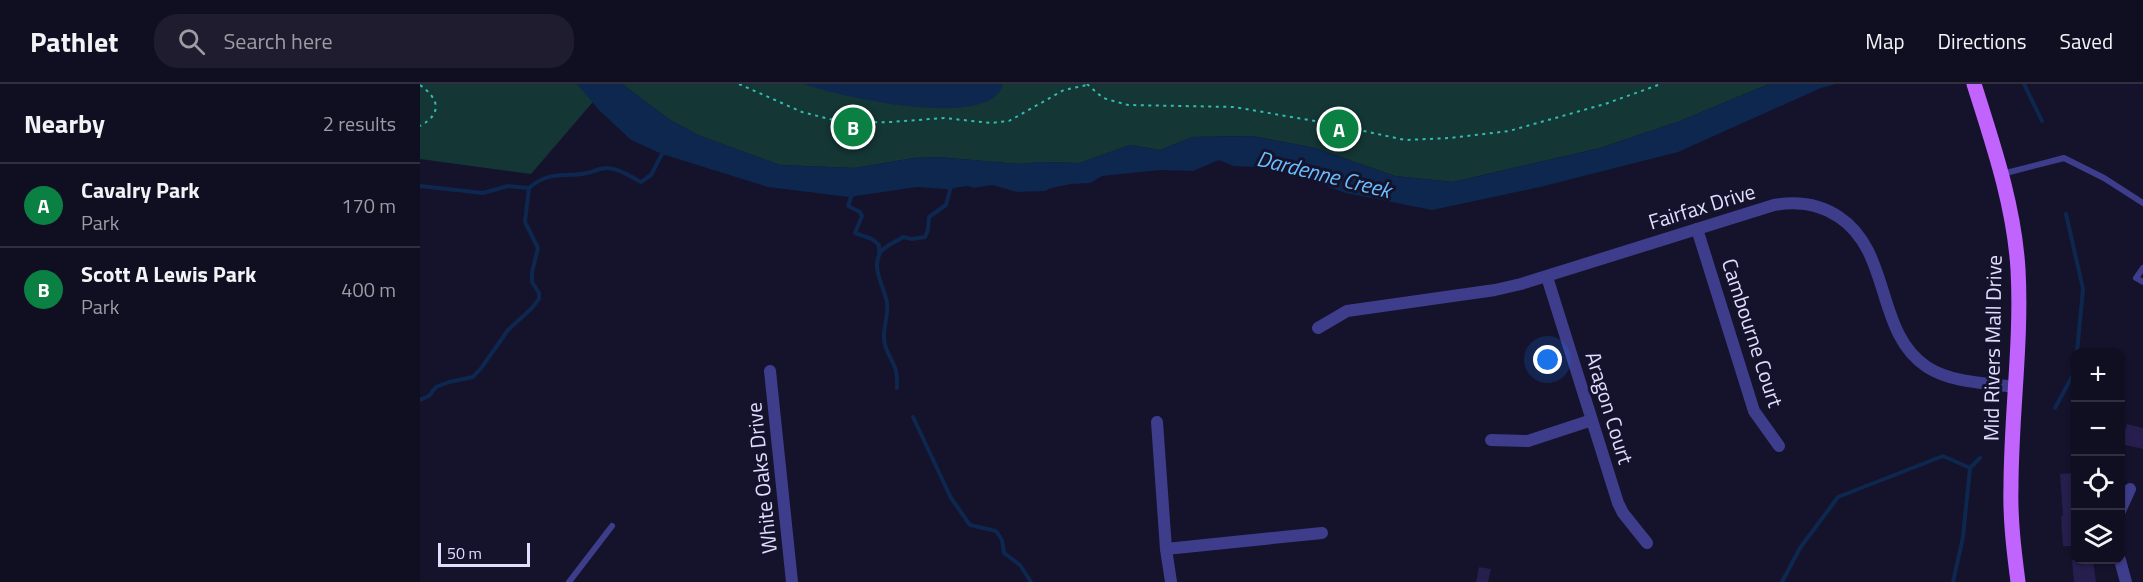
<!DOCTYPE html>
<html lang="en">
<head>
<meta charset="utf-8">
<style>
  :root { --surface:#100e21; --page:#1e1c2e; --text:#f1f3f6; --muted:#9c9ca5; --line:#302e3f; --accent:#0b8043 }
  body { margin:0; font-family:"Titillium Web",sans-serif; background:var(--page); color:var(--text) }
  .controls { position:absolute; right:18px; bottom:18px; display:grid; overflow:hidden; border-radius:12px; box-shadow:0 2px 4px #0004 }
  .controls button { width:54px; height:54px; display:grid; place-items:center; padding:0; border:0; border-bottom:2px solid var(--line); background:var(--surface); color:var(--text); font:30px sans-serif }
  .scale { position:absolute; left:18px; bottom:15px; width:92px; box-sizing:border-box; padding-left:6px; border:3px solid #e0ddff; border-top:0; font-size:16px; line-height:21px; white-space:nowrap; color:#e0ddff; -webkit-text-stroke:4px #15122c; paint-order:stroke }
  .you { position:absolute; left:1128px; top:276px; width:21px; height:21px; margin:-15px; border:4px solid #fff; border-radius:50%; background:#1a73e8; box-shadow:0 0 0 9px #1a73e833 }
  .badge { display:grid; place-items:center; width:39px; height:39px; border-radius:50%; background:var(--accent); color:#fff; font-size:20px; font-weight:700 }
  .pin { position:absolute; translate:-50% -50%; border:3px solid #fff; box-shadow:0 2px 6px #0006 }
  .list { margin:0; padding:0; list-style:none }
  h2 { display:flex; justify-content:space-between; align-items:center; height:78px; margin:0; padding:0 24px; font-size:26px }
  h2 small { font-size:20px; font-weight:400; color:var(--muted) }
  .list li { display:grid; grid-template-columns:39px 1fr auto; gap:18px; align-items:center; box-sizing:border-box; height:84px; padding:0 24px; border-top:2px solid var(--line) }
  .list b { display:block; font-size:22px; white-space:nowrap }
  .list p { margin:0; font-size:20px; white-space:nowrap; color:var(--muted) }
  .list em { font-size:20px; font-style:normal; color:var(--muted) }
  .icon { flex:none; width:33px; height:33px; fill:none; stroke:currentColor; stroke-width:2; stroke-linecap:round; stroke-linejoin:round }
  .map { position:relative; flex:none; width:1723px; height:498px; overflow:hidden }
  header { display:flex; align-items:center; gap:36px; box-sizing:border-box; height:84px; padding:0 30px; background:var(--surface); border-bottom:2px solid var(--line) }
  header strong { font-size:28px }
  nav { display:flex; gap:33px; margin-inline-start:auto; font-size:21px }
  .search { width:420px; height:54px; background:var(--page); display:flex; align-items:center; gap:15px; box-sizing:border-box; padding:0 21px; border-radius:24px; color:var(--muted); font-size:22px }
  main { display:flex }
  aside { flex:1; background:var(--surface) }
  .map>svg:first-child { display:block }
  .green { fill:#143634 }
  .water { fill:#0d274f }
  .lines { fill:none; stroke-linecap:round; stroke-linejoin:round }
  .stream { stroke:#0d274f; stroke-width:4 }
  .building { fill:#261e4d }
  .path { stroke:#31beb2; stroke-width:2; stroke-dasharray:3 4.5; stroke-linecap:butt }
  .service { stroke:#3e3d8b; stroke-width:6 }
  .minor { stroke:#3e3d8b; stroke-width:12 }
  .primary { stroke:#c164fe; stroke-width:15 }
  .labels { text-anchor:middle; stroke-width:6; stroke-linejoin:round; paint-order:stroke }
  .street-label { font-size:21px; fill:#e0ddff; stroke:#15122c }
  .water-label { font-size:22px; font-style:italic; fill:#6bbefe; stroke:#15122c }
</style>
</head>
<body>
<header>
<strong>Pathlet</strong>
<div class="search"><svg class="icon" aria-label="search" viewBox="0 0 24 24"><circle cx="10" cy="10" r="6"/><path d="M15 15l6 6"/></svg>Search here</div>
<nav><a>Map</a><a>Directions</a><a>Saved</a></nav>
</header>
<main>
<aside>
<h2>Nearby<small>2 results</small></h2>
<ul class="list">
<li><span class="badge">A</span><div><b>Cavalry Park</b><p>Park</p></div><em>170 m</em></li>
<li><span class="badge">B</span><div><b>Scott A Lewis Park</b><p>Park</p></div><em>400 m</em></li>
</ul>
</aside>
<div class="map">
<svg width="1723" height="498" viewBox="0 0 1723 498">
  <rect width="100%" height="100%" fill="#15122c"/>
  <g class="green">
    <path d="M0,0H170L178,12L111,90L0,75Z"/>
    <path d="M202,0H1349L1260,37L1180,64L1033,98L975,92L895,64L832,52L773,53L740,66L710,61L660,79L622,78L599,80L517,73L494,74L435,84L360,81L278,51L250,36Z"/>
  </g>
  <g class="water">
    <path d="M157,0H202L250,36L278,51L360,81L435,84L494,74L517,73L599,80L622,78L660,79L710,61L740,66L773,53L832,52L895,64L975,92L1033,98L1180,64L1260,37L1349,0H1416L1401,4L1258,68L1120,103L1012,126L926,109L856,84L813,82L799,76L773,87L740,86L682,92L670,99L651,100L631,104L625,107L597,108L572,101L554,104L548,102L534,104L529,107L526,105L497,103L429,113L348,103L242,70L211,56L179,26Z"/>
    <path d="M384,0H583C571,48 417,12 384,0Z"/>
  </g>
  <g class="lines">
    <g class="stream">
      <path d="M1604,0L1622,37"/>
      <path d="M0,102L63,109L88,102L109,104"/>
      <path d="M432,110L428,122L440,128L442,132L435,149L452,155L459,161V168"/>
      <path d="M1646,130L1663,205L1657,268"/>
      <path d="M477,304C478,282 473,282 466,264C460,249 469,234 467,219C465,204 451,185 460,169C464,162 476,158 483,153L492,155L505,153L508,146L509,133L526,121L530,106"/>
      <path d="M0,316L9,312L16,303L29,298L53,293L62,283L88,246L111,225L119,215V209L112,198V188L118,164L105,138L109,104C130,86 143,94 167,89C173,88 179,84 186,84C198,84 210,92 221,98L231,91L242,70L245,69"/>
      <path d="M1635,324L1656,285"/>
      <path d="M493,333L531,414L550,441L576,447L582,456L584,469L600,481L611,498"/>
      <path d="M1362,498L1380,464L1418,413L1523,372L1550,384"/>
      <path d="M1533,498L1543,453L1550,384L1560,374"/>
    </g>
  </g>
  <g class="building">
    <path d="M1707,340L1723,344V365L1701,360Z"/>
    <path d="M1656,389V462H1643L1641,432H1643L1640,390Z"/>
    <path d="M1652,476H1673L1676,498H1654Z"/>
    <path d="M1059,483L1071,485L1068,498H1056Z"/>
  </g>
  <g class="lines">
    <g class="path">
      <path d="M319,0L382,28L425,39L471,38L524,34L571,39L589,37L644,6L667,1"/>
      <path d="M667,0L683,14L708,21L814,23L912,40L985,56L1030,54L1089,47L1185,20L1241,0"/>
      <path d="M0,1C19,15 23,29 0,42"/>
    </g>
    <g class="service">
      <path d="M1582,90L1644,74L1684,94L1723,119"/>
      <path d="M1723,184L1716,194L1723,198"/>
      <path d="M149,498L192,442"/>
    </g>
    <g class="minor">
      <path d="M1277,145L1334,327L1359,362"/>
      <path d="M1127,193L1198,419L1203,429L1227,459"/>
      <path d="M898,244L927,227L1075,206L1101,200L1354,121C1377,117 1400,120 1419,133C1472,168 1455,249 1507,283C1532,299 1566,299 1595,303"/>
      <path d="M350,287L372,498"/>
      <path d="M737,338L746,465L751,498"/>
      <path d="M1071,356L1108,357L1172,336"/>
      <path d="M1700,427L1710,405"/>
      <path d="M746,465L902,449"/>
      <path d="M1700,476L1706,498"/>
    </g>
    <path class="primary" d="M1554,0C1573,60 1594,121 1598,185C1602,258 1591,330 1591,403C1590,435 1594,467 1598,498"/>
  </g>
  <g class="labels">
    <g class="street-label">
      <text transform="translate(1282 123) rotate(-17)" y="7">Fairfax Drive</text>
      <text transform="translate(1332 249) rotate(72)" y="7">Cambourne Court</text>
      <text transform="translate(1573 264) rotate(-89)" y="7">Mid Rivers Mall Drive</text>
      <text transform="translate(1189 324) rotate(73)" y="7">Aragon Court</text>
      <text transform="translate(342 394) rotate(-96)" y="7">White Oaks Drive</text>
    </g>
    <g class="water-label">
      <text transform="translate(904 90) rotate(14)" y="8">Dardenne Creek</text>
    </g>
  </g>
</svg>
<div class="controls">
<button>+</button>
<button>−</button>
<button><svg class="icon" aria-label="locate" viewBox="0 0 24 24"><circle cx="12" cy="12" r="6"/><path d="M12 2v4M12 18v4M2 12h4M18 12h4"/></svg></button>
<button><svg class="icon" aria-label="layers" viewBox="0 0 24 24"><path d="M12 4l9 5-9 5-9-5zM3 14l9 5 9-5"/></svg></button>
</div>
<div class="scale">50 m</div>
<div class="you"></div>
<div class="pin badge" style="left:919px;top:45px">A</div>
<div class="pin badge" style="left:433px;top:43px">B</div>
</div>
</main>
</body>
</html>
